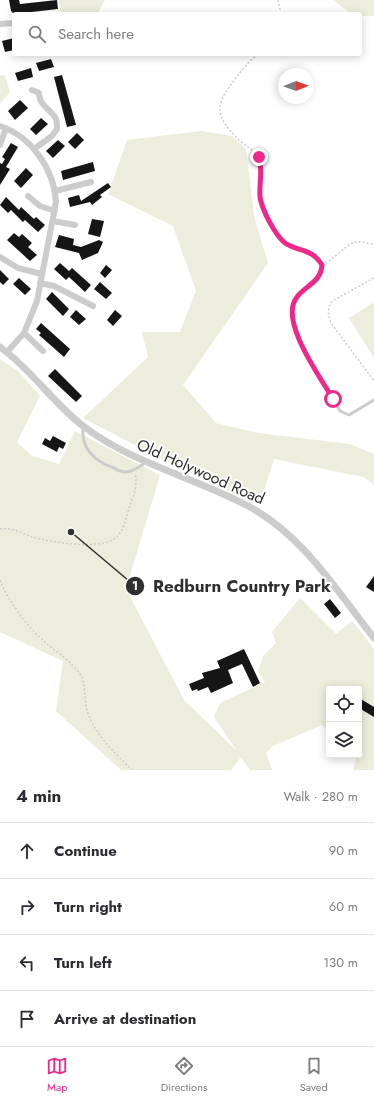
<!DOCTYPE html>
<html lang="en">
<head>
<meta charset="utf-8">
<style>
  :root { --surface:#fff; --page:#f7f7f7; --text:#2b2b33; --muted:#7c7c81; --line:#e1e1e2; --accent:#ee288b }
  body { margin:0; font-family:Jost,sans-serif; background:var(--page); color:var(--text) }
  .controls { position:absolute; right:12px; bottom:12px; display:grid; overflow:hidden; border-radius:4px; box-shadow:0 2px 10px #0003 }
  .controls button { width:36px; height:36px; display:grid; place-items:center; padding:0; border:0; border-bottom:1px solid var(--line); background:var(--surface); color:var(--text); font:20px sans-serif }
  .compass { position:absolute; left:278px; top:68px; width:36px; height:36px; border-radius:50%; background:var(--surface); box-shadow:0 2px 10px #0003; rotate:89deg }
  .stop { position:absolute; width:12px; height:12px; margin:-9px; border:3px solid #ee288b; border-radius:50%; background:#fff }
  .stop.end { background:#ee288b; border-color:#fff; box-shadow:0 1px 4px #0008 }
  .list { margin:0; padding:0; list-style:none }
  h2 { display:flex; justify-content:space-between; align-items:center; height:52px; margin:0; padding:0 16px; font-size:17px }
  h2 small { font-size:13px; font-weight:400; color:var(--muted) }
  .list li { display:grid; grid-template-columns:26px 1fr auto; gap:12px; align-items:center; box-sizing:border-box; height:56px; padding:0 16px; border-top:1px solid var(--line) }
  .list b { display:block; font-size:15px; white-space:nowrap }
  .list em { font-size:13px; font-style:normal; color:var(--muted) }
  .icon { flex:none; width:22px; height:22px; fill:none; stroke:currentColor; stroke-width:2; stroke-linecap:round; stroke-linejoin:round }
  .map { position:relative; flex:none; width:374px; height:770px; overflow:hidden }
  .search { position:absolute; background:var(--surface); box-shadow:0 2px 10px #0003; left:12px; right:12px; top:12px; height:44px; display:flex; align-items:center; gap:10px; box-sizing:border-box; padding:0 14px; border-radius:4px; color:var(--muted); font-size:15px }
  .sheet { height:276px; background:var(--surface) }
  nav { display:flex; justify-content:space-around; align-items:center; box-sizing:border-box; height:56px; border-top:1px solid var(--line); background:var(--surface); font-size:11px; color:var(--muted) }
  nav a { display:grid; justify-items:center; gap:2px }
  nav .on { color:var(--accent) }
  .map>svg:first-child { display:block }
  .green { fill:#eceddc }
  .building { fill:#161616 }
  .lines { fill:none; stroke-linecap:round; stroke-linejoin:round }
  .path { stroke:#ccc; stroke-width:1.5; stroke-dasharray:2 2; stroke-linecap:butt }
  .service { stroke:#ccc; stroke-width:3 }
  .minor { stroke:#ccc; stroke-width:6 }
  .tertiary { stroke:#ccc; stroke-width:7 }
  .route { stroke:#ee288b; stroke-width:5 }
  .labels { text-anchor:middle; stroke-width:4; stroke-linejoin:round; paint-order:stroke }
  .street-label { font-size:16px; fill:#2f2f2f; stroke:#fff }
  .leader { fill:none; stroke:#2f2f2f; stroke-width:1.5 }
  .callout-dot { fill:#2f2f2f; stroke:#fff; stroke-width:1.5 }
  .mark-label { font-size:12px; text-anchor:middle; font-weight:bold; fill:#fff }
  .callout-label { font-size:17px; text-anchor:middle; font-weight:bold; fill:#2f2f2f; stroke:#fff; stroke-width:4; stroke-linejoin:round; paint-order:stroke }
</style>
</head>
<body>
<div class="map">
<svg width="374" height="770" viewBox="0 0 374 770">
  <rect width="100%" height="100%" fill="#fff"/>
  <g class="green">
    <path d="M58,0H105L97,14H61Z"/>
    <path d="M333,0H374V16H360V14H351Z"/>
    <path d="M0,75L5,76L10,92L0,104Z"/>
    <path d="M201,131L232,136L246,149L254,216L268,263L183,385L216,423L258,433L350,444L374,454V485L364,477L274,459L259,506L156,456L83,418L148,357L142,332H180L196,291L173,226L108,194L127,140Z"/>
    <path d="M374,302V358L349,318Z"/>
    <path d="M0,359L18,371L40,396L17,442L32,456L59,464L75,431L160,475L126,589L184,700L237,751L214,717L220,703L265,682L258,671L264,655L276,643L272,632L300,598L336,634L352,621L374,649V770H353L356,758L353,755H359V689H329V732L322,725L273,746L266,753L272,770H250L241,757L231,770H121L56,711L63,661L0,632Z"/>
  </g>
  <g class="building">
    <path d="M9,0H19L20,4L57,0L58,9L14,14L11,11Z"/>
    <path d="M14,38V50L5,52L2,41Z"/>
    <path d="M51,59L54,67L39,71L36,63Z"/>
    <path d="M31,68L33,77L18,81L15,73Z"/>
    <path d="M62,75L76,125L67,127L54,77Z"/>
    <path d="M20,100L28,108L15,120L8,111Z"/>
    <path d="M41,118L48,124L36,135L30,129Z"/>
    <path d="M77,133L84,140L75,149L68,142Z"/>
    <path d="M58,140L65,146L53,158L46,151Z"/>
    <path d="M11,143L18,147L6,167L10,169L0,185V163L2,164L5,159L2,157Z"/>
    <path d="M93,162L95,171L63,180L61,171Z"/>
    <path d="M26,168L33,175L21,188L14,181Z"/>
    <path d="M108,183L111,187L100,195L102,197L92,205L90,202L70,207L68,198L79,195L81,201Z"/>
    <path d="M6,197L19,210L21,207L34,219L36,217L45,225L38,232L25,220L23,222L11,210L8,213L0,205Z"/>
    <path d="M92,219L104,221L100,237L88,234Z"/>
    <path d="M14,233L19,237L22,234L32,243L28,247L37,255L30,261L7,240Z"/>
    <path d="M59,235L74,239L73,245L81,247L99,240L103,242L98,253L82,260L79,253L55,247Z"/>
    <path d="M60,263L69,271L72,268L91,285L85,292L69,277L66,280L54,269Z"/>
    <path d="M106,265L112,270L105,278L100,273Z"/>
    <path d="M0,270L9,279L3,285L0,282Z"/>
    <path d="M19,278L31,289L25,295L13,284Z"/>
    <path d="M100,282L112,293L106,299L94,289Z"/>
    <path d="M52,292L69,309L63,316L46,299Z"/>
    <path d="M76,310L86,319L79,325L70,317Z"/>
    <path d="M115,310L122,316L113,326L107,320Z"/>
    <path d="M41,323L70,349L64,357L39,335L41,333L36,329Z"/>
    <path d="M55,369L82,396L76,402L48,376Z"/>
    <path d="M53,436L66,443L63,449L59,447L57,452L42,444L45,438L50,441Z"/>
    <path d="M374,576V592L366,587Z"/>
    <path d="M330,599L341,613L335,618L324,604Z"/>
    <path d="M244,649L260,683L253,687L242,664L228,670L233,683L211,693L208,687L198,691L197,689L192,691L189,684L204,678L202,673L220,668L217,661Z"/>
    <path d="M359,698L374,707V717L359,708Z"/>
  </g>
  <g class="lines">
    <g class="path">
      <path d="M278,0L281,14"/>
      <path d="M258,54C249,61 242,70 236,78C216,103 213,114 237,138C244,146 255,149 259,159C262,167 261,172 260,180C259,198 264,217 276,231C279,235 282,240 286,243C299,251 313,250 322,265C321,280 309,286 298,295C276,316 319,375 331,396"/>
      <path d="M322,265C333,260 347,244 355,242C362,241 368,244 374,244"/>
      <path d="M374,278L332,301C327,309 328,315 331,323L374,381"/>
      <path d="M0,529C11,527 22,533 32,537C51,542 97,550 114,539C123,533 125,522 128,512C131,500 139,487 135,474"/>
      <path d="M0,580C8,601 27,626 44,641C56,652 70,660 80,674C86,683 84,699 87,710C94,734 115,753 132,770"/>
    </g>
    <g class="service">
      <path d="M333,399L340,411L349,415L374,400"/>
      <path d="M83,427C81,449 94,461 114,468C117,470 122,472 126,472C133,472 139,467 145,463"/>
    </g>
    <g class="minor">
      <path d="M0,24L14,23"/>
      <path d="M32,90L39,93C39,106 51,109 56,119C57,122 57,126 57,129L52,136L34,149"/>
      <path d="M0,126C31,136 54,169 56,202L37,301L24,333L7,352"/>
      <path d="M0,145L6,128"/>
      <path d="M55,191L91,182"/>
      <path d="M28,196L40,206L55,211"/>
      <path d="M53,221L75,225"/>
      <path d="M0,257L18,268L42,274"/>
      <path d="M40,283L54,286L93,306"/>
      <path d="M24,333L43,351"/>
    </g>
    <path class="tertiary" d="M0,347C31,369 53,403 83,426C133,464 194,477 248,506C303,535 337,591 374,638"/>
  </g>
  <g class="lines">
    <path class="route" d="M259,157C263,171 259,183 260,197C262,210 275,235 285,243C298,252 312,248 322,265C321,282 306,285 297,297C278,320 321,378 333,399"/>
  </g>
  <g class="labels">
    <g class="street-label">
      <text transform="translate(201 471) rotate(24)" y="6">Old Holywood Road</text>
    </g>
  </g>
  <path class="leader" d="M71 532L135 586"/>
  <g class="callout-dot">
    <circle cx="71" cy="532" r="4"/>
    <circle cx="135" cy="586" r="10"/>
  </g>
  <g class="mark-label">
    <text x="135" y="590">1</text>
  </g>
  <g class="callout-label">
    <text x="242" y="592">Redburn Country Park</text>
  </g>
</svg>
<div class="controls">
<button><svg class="icon" aria-label="locate" viewBox="0 0 24 24"><circle cx="12" cy="12" r="6"/><path d="M12 2v4M12 18v4M2 12h4M18 12h4"/></svg></button>
<button><svg class="icon" aria-label="layers" viewBox="0 0 24 24"><path d="M12 4l9 5-9 5-9-5zM3 14l9 5 9-5"/></svg></button>
</div>
<svg class="compass" viewBox="-18 -18 36 36"><path d="M0-13l5 13h-10z" fill="#e53935"/><path d="M0 13l5-13h-10z" fill="#7c7c81"/></svg>
<div class="stop" style="left:333px;top:399px"></div>
<div class="stop end" style="left:259px;top:157px"></div>
<div class="search"><svg class="icon" aria-label="search" viewBox="0 0 24 24"><circle cx="10" cy="10" r="6"/><path d="M15 15l6 6"/></svg>Search here</div>
</div>
<section class="sheet">
<h2>4 min<small>Walk · 280 m</small></h2>
<ul class="list">
<li><svg class="icon" aria-label="ahead" viewBox="0 0 24 24"><path d="M12 20V5M6 11l6-6 6 6"/></svg><div><b>Continue</b></div><em>90 m</em></li>
<li><svg class="icon" aria-label="right" viewBox="0 0 24 24"><path d="M7 20v-9h11M14 6l5 5-5 5"/></svg><div><b>Turn right</b></div><em>60 m</em></li>
<li><svg class="icon" aria-label="left" viewBox="0 0 24 24"><path d="M17 20v-9H6M10 6l-5 5 5 5"/></svg><div><b>Turn left</b></div><em>130 m</em></li>
<li><svg class="icon" aria-label="arrive" viewBox="0 0 24 24"><path d="M6 21V4h12l-3 4 3 4H6"/></svg><div><b>Arrive at destination</b></div></li>
</ul>
</section>
<nav>
<a class="on"><svg class="icon" aria-label="map" viewBox="0 0 24 24"><path d="M3 6l6-2 6 2 6-2v14l-6 2-6-2-6 2zM9 4v14M15 6v14"/></svg>Map</a>
<a><svg class="icon" aria-label="directions" viewBox="0 0 24 24"><path d="M12 3l9 9-9 9-9-9zM9 14v-3h6M13 9l2 2-2 2"/></svg>Directions</a>
<a><svg class="icon" aria-label="saved" viewBox="0 0 24 24"><path d="M7 4h10v16l-5-4-5 4z"/></svg>Saved</a>
</nav>
</body>
</html>
